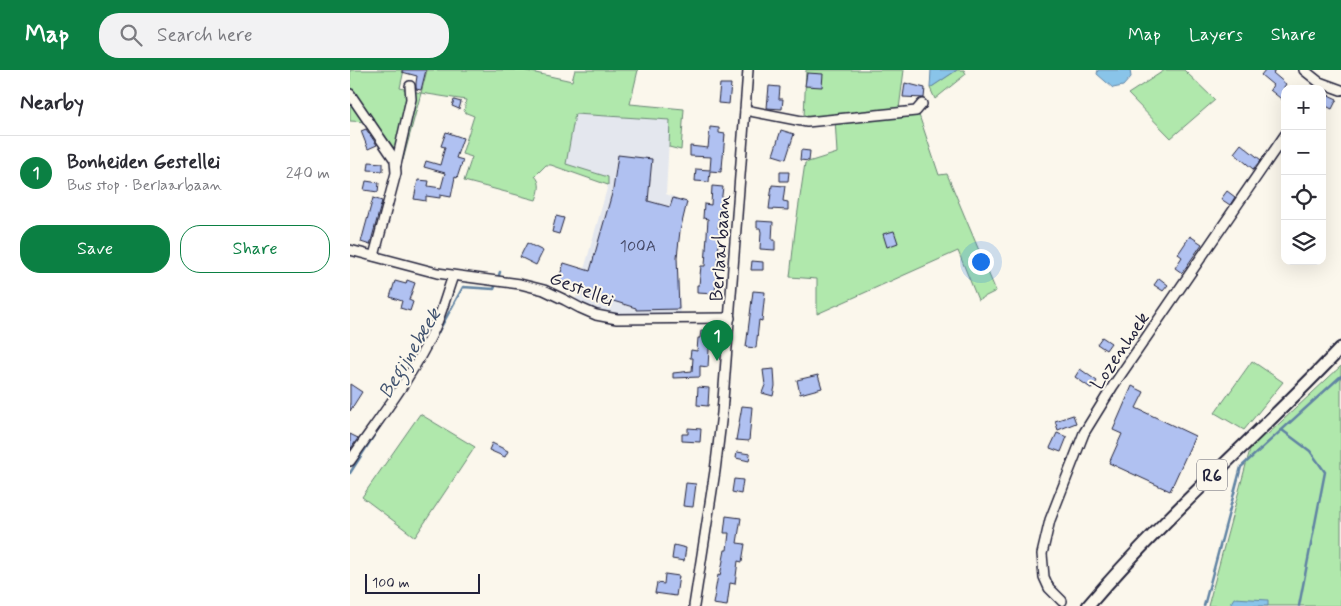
<!DOCTYPE html>
<html lang="en">
<head>
<meta charset="utf-8">
<style>
  :root { --surface:#fff; --page:#f2f2f3; --text:#2b2b33; --muted:#7c7c81; --line:#e1e1e2; --accent:#0b8043 }
  body { margin:0; font-family:Mynerve,sans-serif; background:var(--page); color:var(--text) }
  .controls { position:absolute; right:15px; top:15px; display:grid; overflow:hidden; border-radius:10px; box-shadow:0 5px 20px #0002 }
  .controls button { width:45px; height:45px; display:grid; place-items:center; padding:0; border:0; border-bottom:1px solid var(--line); background:var(--surface); color:var(--text); font:25px sans-serif }
  .scale { position:absolute; left:15px; bottom:12px; width:115px; box-sizing:border-box; padding-left:5px; border:2px solid #22223b; border-top:0; font-size:14px; line-height:18px; white-space:nowrap; color:#22223b; -webkit-text-stroke:4px #fbf7ec; paint-order:stroke }
  .you { position:absolute; left:630px; top:191px; width:18px; height:18px; margin:-12px; border:4px solid #fff; border-radius:50%; background:#1a73e8; box-shadow:0 0 0 8px #1a73e833 }
  .badge { display:grid; place-items:center; width:32px; height:32px; border-radius:50%; background:var(--accent); color:#fff; font-size:16px; font-weight:700 }
  .pin { position:absolute; translate:-50% -41px; filter:drop-shadow(0 1px 2px #0008) }
  .pin::after { content:''; position:absolute; top:26px; width:18px; height:15px; background:inherit; clip-path:polygon(0 0,100% 0,50% 100%) }
  .list { margin:0; padding:0; list-style:none }
  h2 { display:flex; justify-content:space-between; align-items:center; height:65px; margin:0; padding:0 20px; font-size:21px }
  h2 small { font-size:16px; font-weight:400; color:var(--muted) }
  .list li { display:grid; grid-template-columns:32px 1fr auto; gap:15px; align-items:center; box-sizing:border-box; height:75px; padding:0 20px; border-top:1px solid var(--line) }
  .list b { display:block; font-size:19px; white-space:nowrap }
  .list p { margin:0; font-size:16px; white-space:nowrap; color:var(--muted) }
  .list em { font-size:16px; font-style:normal; color:var(--muted) }
  .actions { display:flex; gap:10px; padding:15px 20px }
  .actions a { flex:1; padding:11px 0; border:1px solid var(--accent); border-radius:20px; text-align:center; font-size:18px; color:var(--accent) }
  .actions .main { background:var(--accent); color:#fff }
  .icon { flex:none; width:28px; height:28px; fill:none; stroke:currentColor; stroke-width:2; stroke-linecap:round; stroke-linejoin:round }
  .map { position:relative; flex:none; width:991px; height:536px; overflow:hidden }
  header { display:flex; align-items:center; gap:30px; box-sizing:border-box; height:70px; padding:0 25px; background:var(--accent); color:#fff }
  header strong { font-size:24px }
  nav { display:flex; gap:28px; margin-inline-start:auto; font-size:18px }
  .search { width:350px; height:45px; background:var(--page); display:flex; align-items:center; gap:12px; box-sizing:border-box; padding:0 18px; border-radius:20px; color:var(--muted); font-size:19px }
  main { display:flex }
  aside { flex:1; background:var(--surface) }
  .map>svg:first-child { display:block }
  .built { fill:#e4e7ee }
  .green { fill:#b0e8ac; stroke:#698574 }
  .water { fill:#89c4e9; stroke:#6083a3 }
  .lines { fill:none; stroke-linecap:round; stroke-linejoin:round }
  .stream { stroke:#6083a3; stroke-width:2.5 }
  .building { fill:#b0c1f1; stroke:#22223b }
  .minor-casing { stroke:#22223b; stroke-width:12 }
  .major-casing { stroke:#22223b; stroke-width:15 }
  .minor { stroke:#fbf7ec; stroke-width:9 }
  .major { stroke:#fbf7ec; stroke-width:11 }
  .labels { text-anchor:middle; stroke-width:4; stroke-linejoin:round; paint-order:stroke }
  .number-label { font-size:16px; fill:#464a68 }
  .shield { fill:#fbf7ec; stroke:#636270; stroke-width:1 }
  .shield-label { font-size:18px; font-weight:bold; fill:#22223b }
  .street-label { font-size:19px; fill:#22223b; stroke:#fbf7ec }
  .water-label { font-size:20px; font-style:italic; fill:#41536f; stroke:#fbf7ec }
</style>
</head>
<body>
<header>
<strong>Map</strong>
<div class="search"><svg class="icon" aria-label="search" viewBox="0 0 24 24"><circle cx="10" cy="10" r="6"/><path d="M15 15l6 6"/></svg>Search here</div>
<nav><a>Map</a><a>Layers</a><a>Share</a></nav>
</header>
<main>
<aside>
<h2>Nearby<small></small></h2>
<ul class="list">
<li><span class="badge">1</span><div><b>Bonheiden Gestellei</b><p>Bus stop · Berlaarbaan</p></div><em>240 m</em></li>
</ul>
<div class="actions"><a class="main">Save</a><a>Share</a></div>
</aside>
<div class="map">
<svg width="991" height="536" viewBox="0 0 991 536">
  <rect width="100%" height="100%" fill="#fbf7ec"/>
  <filter id="ink" filterUnits="userSpaceOnUse"><feTurbulence type="fractalNoise" baseFrequency=".02" numOctaves="2"/><feDisplacementMap in="SourceGraphic" scale="10" xChannelSelector="R" yChannelSelector="G"/><feConvolveMatrix kernelMatrix="1 2 1 2 8 2 1 2 1" color-interpolation-filters="sRGB"/></filter>
  <g filter="url(#ink)">
    <path class="built" d="M225,43L320,50L316,124L337,132L330,161L327,188L331,248L267,249L224,235L258,115L257,107L216,94Z"/>
    <g class="green">
      <path d="M0,0H54L50,18L71,23L77,0H172L222,11L225,0H288L280,34L334,39L331,80L319,77L320,50L225,44L216,94L258,107V115L201,95H196L185,106C192,113 189,122 186,130L114,111L122,87L112,84L124,46L114,42L116,30L71,23L53,90L0,18Z"/>
      <path d="M456,0H554L548,47L569,45L589,105L597,104L646,221L628,230L608,181L467,244V209L440,207L445,161L455,93L487,83L485,49L457,52L454,46Z"/>
      <path d="M607,0H614L616,4L585,29L580,18Z"/>
      <path d="M815,0H834L865,30L821,68L778,24Z"/>
      <path d="M0,28L17,52L0,51Z"/>
      <path d="M902,291L933,312L894,360L865,343Z"/>
      <path d="M991,296V536H858L905,361L917,365Z"/>
      <path d="M70,344L125,377L65,467L12,427Z"/>
    </g>
    <g class="water">
      <path d="M581,0H607L580,18Z"/>
      <path d="M748,0H780L781,7L773,16L763,18L747,4Z"/>
      <path d="M884,528L918,530V536H879Z"/>
    </g>
    <g class="lines">
      <g class="stream">
        <path d="M148,208L150,202"/>
        <path d="M74,288L113,217L144,219L146,214"/>
        <path d="M932,360L960,381L975,402L949,536"/>
        <path d="M0,403L37,345"/>
        <path d="M854,536L891,397L991,306"/>
      </g>
    </g>
    <g class="building">
      <path d="M52,0H76L71,20L66,19V13L67,6L52,2Z"/>
      <path d="M915,0H925L923,3L936,14L934,17L935,32L920,20L923,15L911,5Z"/>
      <path d="M457,3L473,4L472,17L455,16Z"/>
      <path d="M555,13L575,18L574,28L553,27Z"/>
      <path d="M370,14H381L379,34L368,33Z"/>
      <path d="M419,16L430,17L429,29H433L432,39L417,38Z"/>
      <path d="M972,22L987,29L982,39L972,34Z"/>
      <path d="M104,30L111,32L109,39L102,36Z"/>
      <path d="M360,57L369,58V63L375,64L372,98H371V102L360,101L359,112L345,111L346,99L360,100L361,87L340,86V76L358,78Z"/>
      <path d="M16,59L27,75L18,79L11,61Z"/>
      <path d="M431,60L444,64L436,89L423,85Z"/>
      <path d="M96,62L113,68L106,88L113,90L107,108L105,107L101,127L90,125V128L76,126V131L64,129L68,110L79,111L78,116L91,118L95,103L74,97L76,91L90,95L95,77L91,76Z"/>
      <path d="M891,74L911,90L903,99L884,83Z"/>
      <path d="M451,80L460,81L459,91L450,90Z"/>
      <path d="M268,85L302,89L298,131L320,137L323,128L337,132L330,161L327,187L329,239L286,240V238L260,230L259,234L233,226L235,219L208,211L214,193L240,201L263,120Z"/>
      <path d="M19,92L33,93V101L18,100Z"/>
      <path d="M430,102H439L438,111H430Z"/>
      <path d="M16,111L29,113L28,122L14,120Z"/>
      <path d="M422,115L435,116L433,131L438,132V140L419,139Z"/>
      <path d="M362,116L373,117L368,158H370L365,224L347,223V215H349L351,196H355L358,149L353,148L354,134L361,135Z"/>
      <path d="M877,121L885,127L880,135L871,129Z"/>
      <path d="M23,128L32,131L20,175L11,172Z"/>
      <path d="M206,146L214,148L209,164L202,162Z"/>
      <path d="M407,151L423,152L422,170H425V180L410,179L411,162L410,158H407Z"/>
      <path d="M544,161L548,173L537,177L533,164Z"/>
      <path d="M840,166L852,174L832,203L825,198L832,187L828,184Z"/>
      <path d="M177,173L193,181L186,195L170,187Z"/>
      <path d="M402,191L413,192V200H401Z"/>
      <path d="M809,208L818,215L813,221L804,215Z"/>
      <path d="M57,210L65,213L59,230L63,232L60,241L50,238L52,231L40,227L45,211L56,214Z"/>
      <path d="M403,221L415,222L412,251L409,250L406,278L396,277Z"/>
      <path d="M351,261L360,262L358,297L350,296V307L323,308V303L342,301L343,288H340L341,280L347,281L348,268H350Z"/>
      <path d="M752,267L761,273L756,280L747,274Z"/>
      <path d="M424,299L425,316L423,326L412,323L415,315L413,300Z"/>
      <path d="M730,299L747,311L742,319L725,307Z"/>
      <path d="M468,305L472,318L450,324L447,310Z"/>
      <path d="M0,314L12,322L0,341Z"/>
      <path d="M782,316L794,322L786,338L845,366L820,421L759,393L772,364L763,360Z"/>
      <path d="M348,317L359,318L358,336L347,335Z"/>
      <path d="M392,336L402,337L399,371L386,370Z"/>
      <path d="M723,345L726,353L708,360L705,351Z"/>
      <path d="M338,358L351,359L350,372L332,371V364H338Z"/>
      <path d="M707,363L717,367L711,382L700,378Z"/>
      <path d="M0,364L8,368L0,380Z"/>
      <path d="M142,373L158,381L155,387L139,380Z"/>
      <path d="M387,382L400,384L399,391L386,388Z"/>
      <path d="M384,409L393,410L391,424L382,422Z"/>
      <path d="M336,413L346,414L343,437L333,436Z"/>
      <path d="M376,446L391,448L387,473L395,474L392,492L388,491L385,514L380,513L377,536L363,534L368,505L370,506L375,480H377L379,463H374Z"/>
      <path d="M324,475L336,478L334,491L322,489Z"/>
      <path d="M315,504L329,506L326,526L305,523L307,513L314,514Z"/>
    </g>
    <g class="lines">
      <g class="minor-casing">
        <g id="minor">
          <path d="M954,0L969,12L991,20"/>
          <path d="M0,24L45,90L46,103L24,186"/>
          <path d="M395,40L457,52L566,41L572,34"/>
          <path d="M46,95L61,29L60,16"/>
          <path d="M0,180L87,203L170,214L194,220L215,230L230,238L246,245L267,249L380,248"/>
          <path d="M0,391C28,350 60,310 82,264C91,246 96,225 103,206"/>
          <path d="M712,531L699,518L694,507L692,484L700,450L734,363L763,316L935,65"/>
          <path d="M344,536L365,401L372,343L398,0"/>
        </g>
      </g>
      <g class="major-casing">
        <path id="major" d="M738,536C816,444 908,366 991,278"/>
      </g>
      <use href="#minor" class="minor"/>
      <use href="#major" class="major"/>
    </g>
  </g>
  <g class="labels">
    <g class="number-label">
      <text x="288" y="181">100A</text>
    </g>
    <rect class="shield" x="847" y="389.5" width="30" height="31" rx="4"/>
    <g class="shield-label">
      <text x="862" y="411">R6</text>
    </g>
    <g class="street-label">
      <text transform="translate(369 178) rotate(-86)" y="7">Berlaarbaan</text>
      <text transform="translate(232 218) rotate(21)" y="7">Gestellei</text>
      <text transform="translate(769 280) rotate(-56)" y="7">Lozenhoek</text>
    </g>
    <g class="water-label">
      <text transform="translate(59 283) rotate(-59)" y="7">Begijnebeek</text>
    </g>
  </g>
</svg>
<div class="controls">
<button>+</button>
<button>−</button>
<button><svg class="icon" aria-label="locate" viewBox="0 0 24 24"><circle cx="12" cy="12" r="6"/><path d="M12 2v4M12 18v4M2 12h4M18 12h4"/></svg></button>
<button><svg class="icon" aria-label="layers" viewBox="0 0 24 24"><path d="M12 4l9 5-9 5-9-5zM3 14l9 5 9-5"/></svg></button>
</div>
<div class="scale">100 m</div>
<div class="you"></div>
<div class="pin badge" style="left:367px;top:291px">1</div>
</div>
</main>
</body>
</html>
